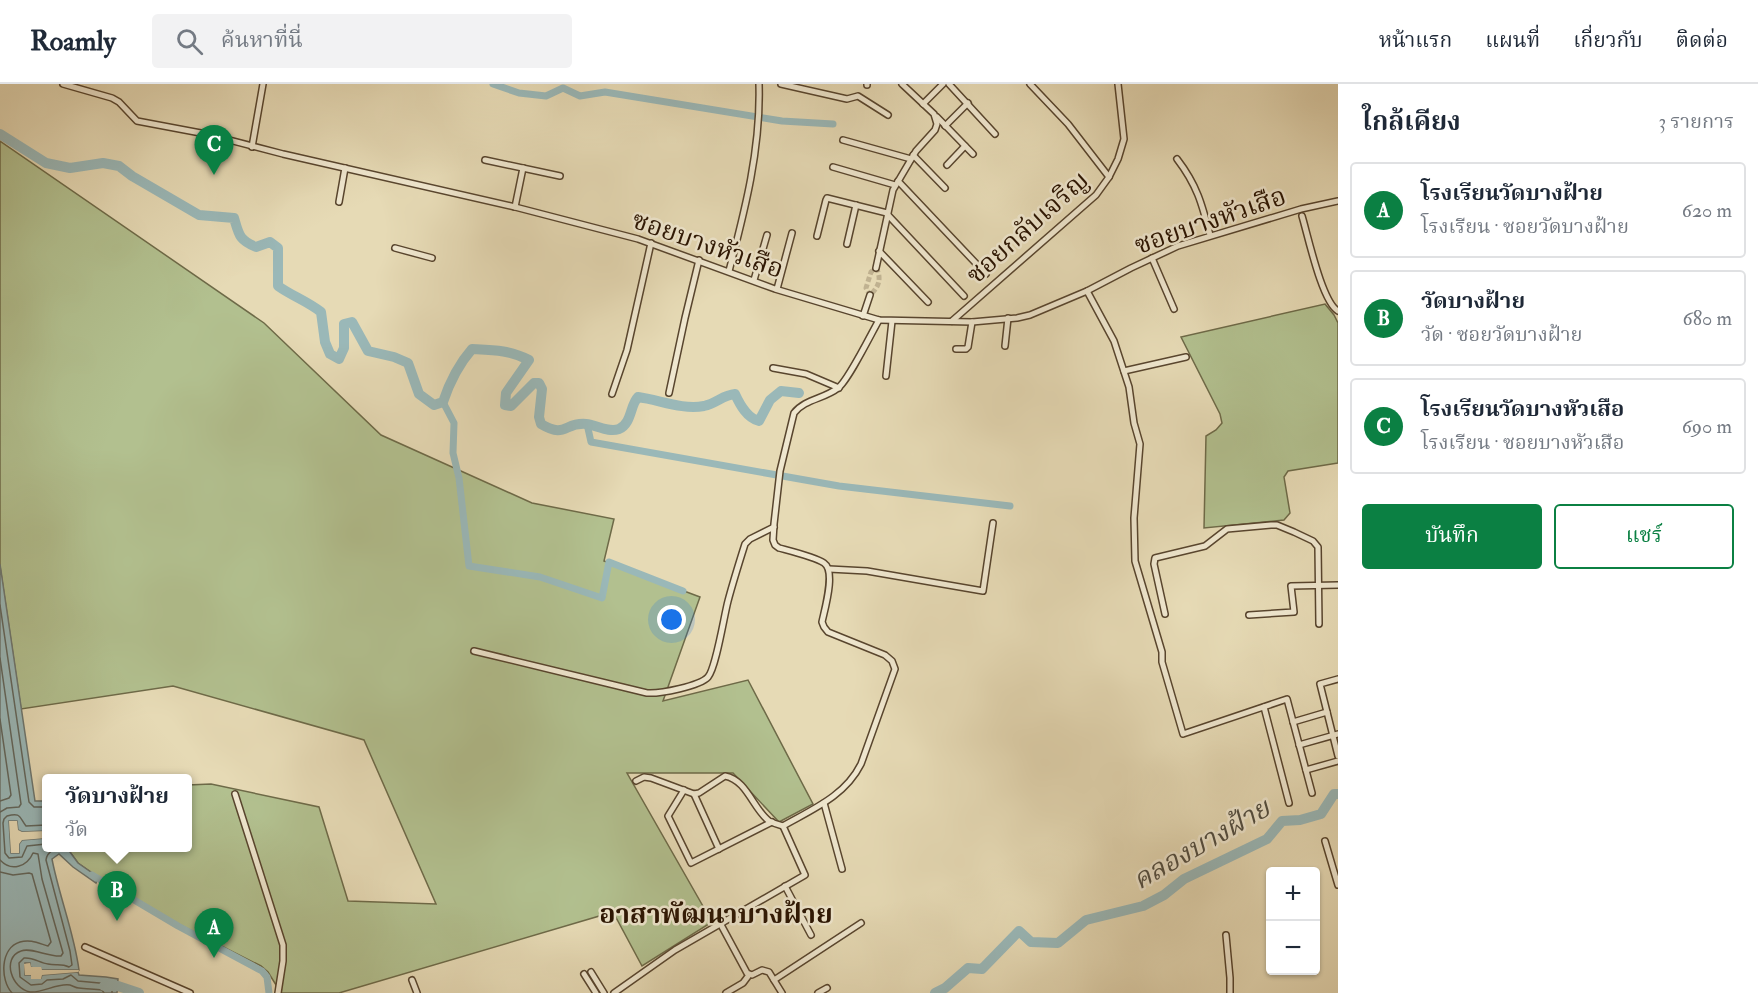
<!DOCTYPE html>
<html lang="th">
<head>
<meta charset="utf-8">
<style>
  :root { --surface:#fff; --page:#f2f2f3; --text:#1f2937; --muted:#747a83; --line:#e0e1e3; --accent:#0b8043 }
  body { margin:0; font-family:"IM FELL Double Pica","Noto Serif Thai",serif; background:var(--page); color:var(--text) }
  .controls { position:absolute; right:18px; bottom:18px; display:grid; overflow:hidden; border-radius:6px; box-shadow:0 2px 4px #0004 }
  .controls button { width:54px; height:54px; display:grid; place-items:center; padding:0; border:0; border-bottom:2px solid var(--line); background:var(--surface); color:var(--text); font:30px sans-serif }
  .you { position:absolute; left:672px; top:536px; width:21px; height:21px; margin:-15px; border:4px solid #fff; border-radius:50%; background:#1a73e8; box-shadow:0 0 0 9px #1a73e833 }
  .badge { display:grid; place-items:center; width:39px; height:39px; border-radius:50%; background:var(--accent); color:#fff; font-size:20px; font-weight:700 }
  .pin { position:absolute; translate:-50% -50px; filter:drop-shadow(0 2px 3px #0008) }
  .pin::after { content:''; position:absolute; top:32px; width:21px; height:18px; background:inherit; clip-path:polygon(0 0,100% 0,50% 100%) }
  .popup { position:absolute; left:42px; top:690px; width:150px; height:78px; box-sizing:border-box; display:grid; place-content:center; border-radius:6px; background:var(--surface); filter:drop-shadow(0 2px 4px #0005); font-size:20px; white-space:nowrap; color:var(--muted) }
  .popup b { font-size:22px; color:var(--text) }
  .popup::after { content:''; position:absolute; left:50%; top:100%; margin-left:-12px; border:12px solid transparent; border-top-color:var(--surface) }
  .list { margin:0; padding:0; list-style:none }
  h2 { display:flex; justify-content:space-between; align-items:center; height:78px; margin:0; padding:0 24px; font-size:26px }
  h2 small { font-size:20px; font-weight:400; color:var(--muted) }
  .list li { display:grid; grid-template-columns:39px 1fr auto; gap:18px; align-items:center; box-sizing:border-box; height:96px; margin:0 12px 12px; padding:0 12px; border:2px solid var(--line); border-radius:6px }
  .list b { display:block; font-size:22px; white-space:nowrap }
  .list p { margin:0; font-size:20px; white-space:nowrap; color:var(--muted) }
  .list em { font-size:20px; font-style:normal; color:var(--muted) }
  .actions { display:flex; gap:12px; padding:18px 24px }
  .actions a { flex:1; padding:14px 0; border:2px solid var(--accent); border-radius:6px; text-align:center; font-size:21px; color:var(--accent) }
  .actions .main { background:var(--accent); color:#fff }
  .icon { flex:none; width:33px; height:33px; fill:none; stroke:currentColor; stroke-width:2; stroke-linecap:round; stroke-linejoin:round }
  .map { position:relative; flex:none; width:1338px; height:909px; overflow:hidden }
  header { display:flex; align-items:center; gap:36px; box-sizing:border-box; height:84px; padding:0 30px; background:var(--surface); border-bottom:2px solid var(--line) }
  header strong { font-size:28px }
  nav { display:flex; gap:33px; margin-inline-start:auto; font-size:21px }
  .search { width:420px; height:54px; background:var(--page); display:flex; align-items:center; gap:15px; box-sizing:border-box; padding:0 21px; border-radius:6px; color:var(--muted); font-size:22px }
  main { display:flex }
  aside { flex:1; background:var(--surface) }
  .map>svg:first-child { display:block }
  .green { fill:#b2c08f; stroke:#6e6a48; stroke-width:1.5 }
  .water { fill:#9ab8b8; stroke:#6d766f; stroke-width:1.5 }
  .pier { fill:#e6dab5 }
  .lines { fill:none; stroke-linecap:round; stroke-linejoin:round }
  .shore { stroke:#62665c; stroke-width:1.5 }
  .canal { stroke:#9ab8b8; stroke-width:7 }
  .river { stroke:#9ab8b8; stroke-width:10 }
  .minor-tunnel { stroke:#c0b291; stroke-width:5; stroke-dasharray:5 2.5; stroke-linecap:butt }
  .minor-casing { stroke:#58452e; stroke-width:8 }
  .minor { stroke:#efe7cf; stroke-width:5 }
  .labels { text-anchor:middle; stroke-width:5; stroke-linejoin:round; paint-order:stroke }
  .street-label { font-size:26px; fill:#291301; stroke:#efe7cf }
  .water-label { font-size:27px; font-style:italic; fill:#514d41; stroke:#efe7cf }
  .neighbourhood-label { font-size:27px; font-weight:bold; fill:#291301; stroke:#efe7cf }
</style>
</head>
<body>
<header>
<strong>Roamly</strong>
<div class="search"><svg class="icon" aria-label="search" viewBox="0 0 24 24"><circle cx="10" cy="10" r="6"/><path d="M15 15l6 6"/></svg>ค้นหาที่นี่</div>
<nav><a>หน้าแรก</a><a>แผนที่</a><a>เกี่ยวกับ</a><a>ติดต่อ</a></nav>
</header>
<main>
<div class="map">
<svg width="1338" height="909" viewBox="0 0 1338 909">
  <rect width="100%" height="100%" fill="#e6dab5"/>
  <filter id="stains"><feTurbulence type="fractalNoise" baseFrequency=".00333" numOctaves="4"/><feColorMatrix values="0 0 0 0 .2 0 0 0 0 .09 0 0 0 0 .02 0 0 0 .5 -.17"/></filter>
  <radialGradient id="worn" r=".72"><stop offset=".6" stop-color="#630" stop-opacity="0"/><stop offset="1" stop-color="#630" stop-opacity=".3"/></radialGradient>
  <g class="green">
    <path d="M0,57L264,239L381,351L532,419L614,435L604,477L700,513L663,617L748,596L813,720L779,738L733,689H627L712,838L642,882L613,828L339,909H281L268,888L261,882L180,841L98,793L78,779L67,764H188V701L211,700L319,723L348,817L436,820L364,656L173,602L21,625L0,482Z"/>
    <path d="M1325,220L1334,231L1338,239V379L1288,387L1284,393L1290,429L1284,436L1204,444L1206,352L1216,346L1222,339L1220,330L1181,253Z"/>
  </g>
  <path class="water" d="M0,480L35,717H46V747L22,748L18,746L17,737H9L11,769H19V760L22,756L46,754V764H67L78,779L98,793L96,799L73,783L59,770L52,775C59,812 74,848 79,886H41L30,883V879H25V891H31L41,894L42,891L78,888L79,891L106,893L118,895L117,909H0Z"/>
  <g class="pier">
    <path d="M9,737H17L18,746L22,748L46,747V750L22,751L16,748L15,740H12L14,766H16V759L21,753L46,751V754L22,756L19,760V769H11Z"/>
    <path d="M30,879L31,883H41L42,886H79L78,888L42,891L41,895H31V891H25L24,880Z"/>
  </g>
  <g class="lines">
    <g class="shore">
      <path d="M0,521L29,718L34,723H46"/>
      <path d="M0,574L21,720L19,723L7,724L0,728"/>
      <path d="M0,635L11,711L9,714L0,717"/>
      <path d="M46,741L26,742C19,733 21,728 7,732L4,735L3,739L5,769L9,774L22,773L27,762L46,760"/>
      <path d="M63,764C56,764 47,767 46,776L70,867L72,881L69,883C61,879 56,882 48,880C40,879 33,873 24,874L19,879L20,893L31,901L42,900L47,896L63,895L71,891L78,897L110,900L112,902V909"/>
      <path d="M0,776C11,788 27,783 33,769L38,770L42,795L63,869L61,872C48,873 31,863 21,867C1,874 12,905 30,908C44,909 56,899 70,901C73,902 76,904 79,904C86,905 94,905 102,906L104,909"/>
      <path d="M0,788L13,791L29,789L32,790L51,858L48,862C38,859 30,855 20,858C0,864 0,896 12,909"/>
    </g>
    <g class="canal">
      <path d="M493,0L519,9L546,12L563,4L580,12L605,8L782,37L833,40"/>
      <path d="M443,318L454,339L453,369L459,394L469,482L540,493L602,514L609,478L683,507"/>
      <path d="M587,340L591,358L839,402L1010,422"/>
      <path d="M92,791L178,842L262,887L267,893L269,909"/>
    </g>
    <g class="river">
      <path d="M0,50L46,79L70,84L103,79L119,82L132,92L199,131L234,134C239,151 239,156 256,163L270,158L278,164V202C292,212 307,217 321,228L325,258L330,270L339,275L344,264V240L352,238L368,267L394,273L408,279L419,310L434,321L443,318C450,297 458,281 472,265C493,266 510,266 529,276L506,309L505,321L511,322L534,299H539L542,305L539,333L541,340C566,355 564,338 586,340C597,341 608,349 619,345C632,339 630,321 638,313C660,316 682,326 704,322C717,319 723,311 735,310C740,321 747,334 759,337L770,316L781,307L799,309"/>
      <path d="M104,902H118L139,909"/>
      <path d="M935,909L945,904L968,884L982,885L1019,847L1031,858L1058,859L1086,836L1143,822L1164,811L1184,795L1267,755L1282,737L1300,736L1321,730L1334,710H1338"/>
    </g>
    <path class="minor-tunnel" d="M876,184C882,194 879,203 870,211L866,204L871,188Z"/>
    <g class="minor-casing">
      <g id="minor">
        <path d="M63,0L112,14L119,18L137,37L206,50L283,70L515,123L638,155L775,205L879,236L972,238L1017,234L1030,231L1087,207L1131,184L1178,162L1301,125L1338,117"/>
        <path d="M781,0L847,15L858,12L888,31"/>
        <path d="M949,0L995,50"/>
        <path d="M1030,0L1068,40L1109,93"/>
        <path d="M867,1V0"/>
        <path d="M923,20L943,0"/>
        <path d="M937,33L973,70"/>
        <path d="M945,42L968,19"/>
        <path d="M843,56L911,75"/>
        <path d="M252,63L263,0"/>
        <path d="M913,71L945,104"/>
        <path d="M1177,75C1197,101 1202,120 1210,151"/>
        <path d="M485,76L560,92"/>
        <path d="M947,81L965,62"/>
        <path d="M833,83L895,101"/>
        <path d="M898,97L986,190"/>
        <path d="M339,118L345,84"/>
        <path d="M515,123L523,84"/>
        <path d="M887,130L964,212"/>
        <path d="M1302,132C1308,152 1322,218 1338,227"/>
        <path d="M817,152L826,116L827,114L887,129"/>
        <path d="M847,160L856,121"/>
        <path d="M395,164L432,174"/>
        <path d="M879,167L928,218"/>
        <path d="M1152,174L1174,225"/>
        <path d="M876,184L893,106L916,67L935,46L937,40L934,30L902,0"/>
        <path d="M729,187C745,126 761,64 759,0"/>
        <path d="M754,196L767,151"/>
        <path d="M777,205L792,149"/>
        <path d="M1087,207L1114,257L1129,303L1134,339L1140,360L1134,434L1135,477L1162,568V578L1183,650L1287,615L1312,709"/>
        <path d="M863,232L870,211"/>
        <path d="M952,237L1096,111L1109,93L1118,75L1124,55L1118,0"/>
        <path d="M1005,262L1008,234"/>
        <path d="M956,265H966L968,263L972,238"/>
        <path d="M773,284L806,290L839,304"/>
        <path d="M1124,287L1186,273"/>
        <path d="M886,292L892,237"/>
        <path d="M669,309L685,234L699,176"/>
        <path d="M612,310L627,266L651,159"/>
        <path d="M829,485L867,487L983,507L993,439"/>
        <path d="M1165,530L1154,480L1155,474L1205,462L1227,445L1271,441H1277L1294,448L1313,457L1318,463L1319,540"/>
        <path d="M1249,531L1294,528L1291,502L1338,501"/>
        <path d="M474,567L647,609C660,610 700,602 708,593C716,584 724,532 728,517C733,498 739,479 745,460L750,455L774,443"/>
        <path d="M1338,595L1320,600L1338,672"/>
        <path d="M1264,623L1289,719"/>
        <path d="M1293,638L1327,628"/>
        <path d="M1299,661L1338,650"/>
        <path d="M1306,686L1338,677"/>
        <path d="M636,697L644,693L651,694L694,710L699,709L725,692C747,696 753,725 769,737C773,739 779,741 783,742"/>
        <path d="M684,706L668,732L691,779L772,738"/>
        <path d="M235,710L283,861V877L278,909"/>
        <path d="M694,710L719,765"/>
        <path d="M824,719L842,785"/>
        <path d="M1325,757L1338,801"/>
        <path d="M785,802L811,851"/>
        <path d="M720,839L747,889L752,891L762,886L769,888L782,909"/>
        <path d="M1226,851L1230,894V909"/>
        <path d="M85,863L190,909"/>
        <path d="M591,888L604,909"/>
        <path d="M584,890L596,909"/>
        <path d="M412,896L417,909"/>
        <path d="M774,896L861,839"/>
        <path d="M614,909L675,866L805,791L783,742C813,725 845,712 861,680L895,585L892,577L885,571L828,548L824,543L822,538C825,524 836,487 824,479C815,473 790,467 779,464L775,461L773,456L774,440L780,387L794,329C805,315 824,315 838,304C848,297 871,250 879,236"/>
        <path d="M726,909L743,899L749,891"/>
        <path d="M818,909L827,904"/>
      </g>
    </g>
    <use href="#minor" class="minor"/>
  </g>
  <g class="labels">
    <g class="street-label">
      <text transform="translate(1210 136) rotate(-19)" y="9">ซอยบางหัวเสือ</text>
      <text transform="translate(1027 143) rotate(-42)" y="9">ซอยกลับเจริญ</text>
      <text transform="translate(708 160) rotate(19)" y="9">ซอยบางหัวเสือ</text>
    </g>
    <g class="water-label">
      <text transform="translate(1201 760) rotate(-30)" y="9">คลองบางฝ้าย</text>
    </g>
    <g class="neighbourhood-label">
      <text x="716" y="839">อาสาพัฒนาบางฝ้าย</text>
    </g>
  </g>
  <rect width="100%" height="100%" filter="url(#stains)"/>
  <rect width="100%" height="100%" fill="url(#worn)"/>
</svg>
<div class="controls">
<button>+</button>
<button>−</button>
</div>
<div class="you"></div>
<div class="pin badge" style="left:214px;top:874px">A</div>
<div class="pin badge" style="left:117px;top:837px">B</div>
<div class="popup"><b>วัดบางฝ้าย</b>วัด</div>
<div class="pin badge" style="left:214px;top:91px">C</div>
</div>
<aside>
<h2>ใกล้เคียง<small>3 รายการ</small></h2>
<ul class="list">
<li><span class="badge">A</span><div><b>โรงเรียนวัดบางฝ้าย</b><p>โรงเรียน · ซอยวัดบางฝ้าย</p></div><em>620 m</em></li>
<li><span class="badge">B</span><div><b>วัดบางฝ้าย</b><p>วัด · ซอยวัดบางฝ้าย</p></div><em>680 m</em></li>
<li><span class="badge">C</span><div><b>โรงเรียนวัดบางหัวเสือ</b><p>โรงเรียน · ซอยบางหัวเสือ</p></div><em>690 m</em></li>
</ul>
<div class="actions"><a class="main">บันทึก</a><a>แชร์</a></div>
</aside>
</main>
</body>
</html>
